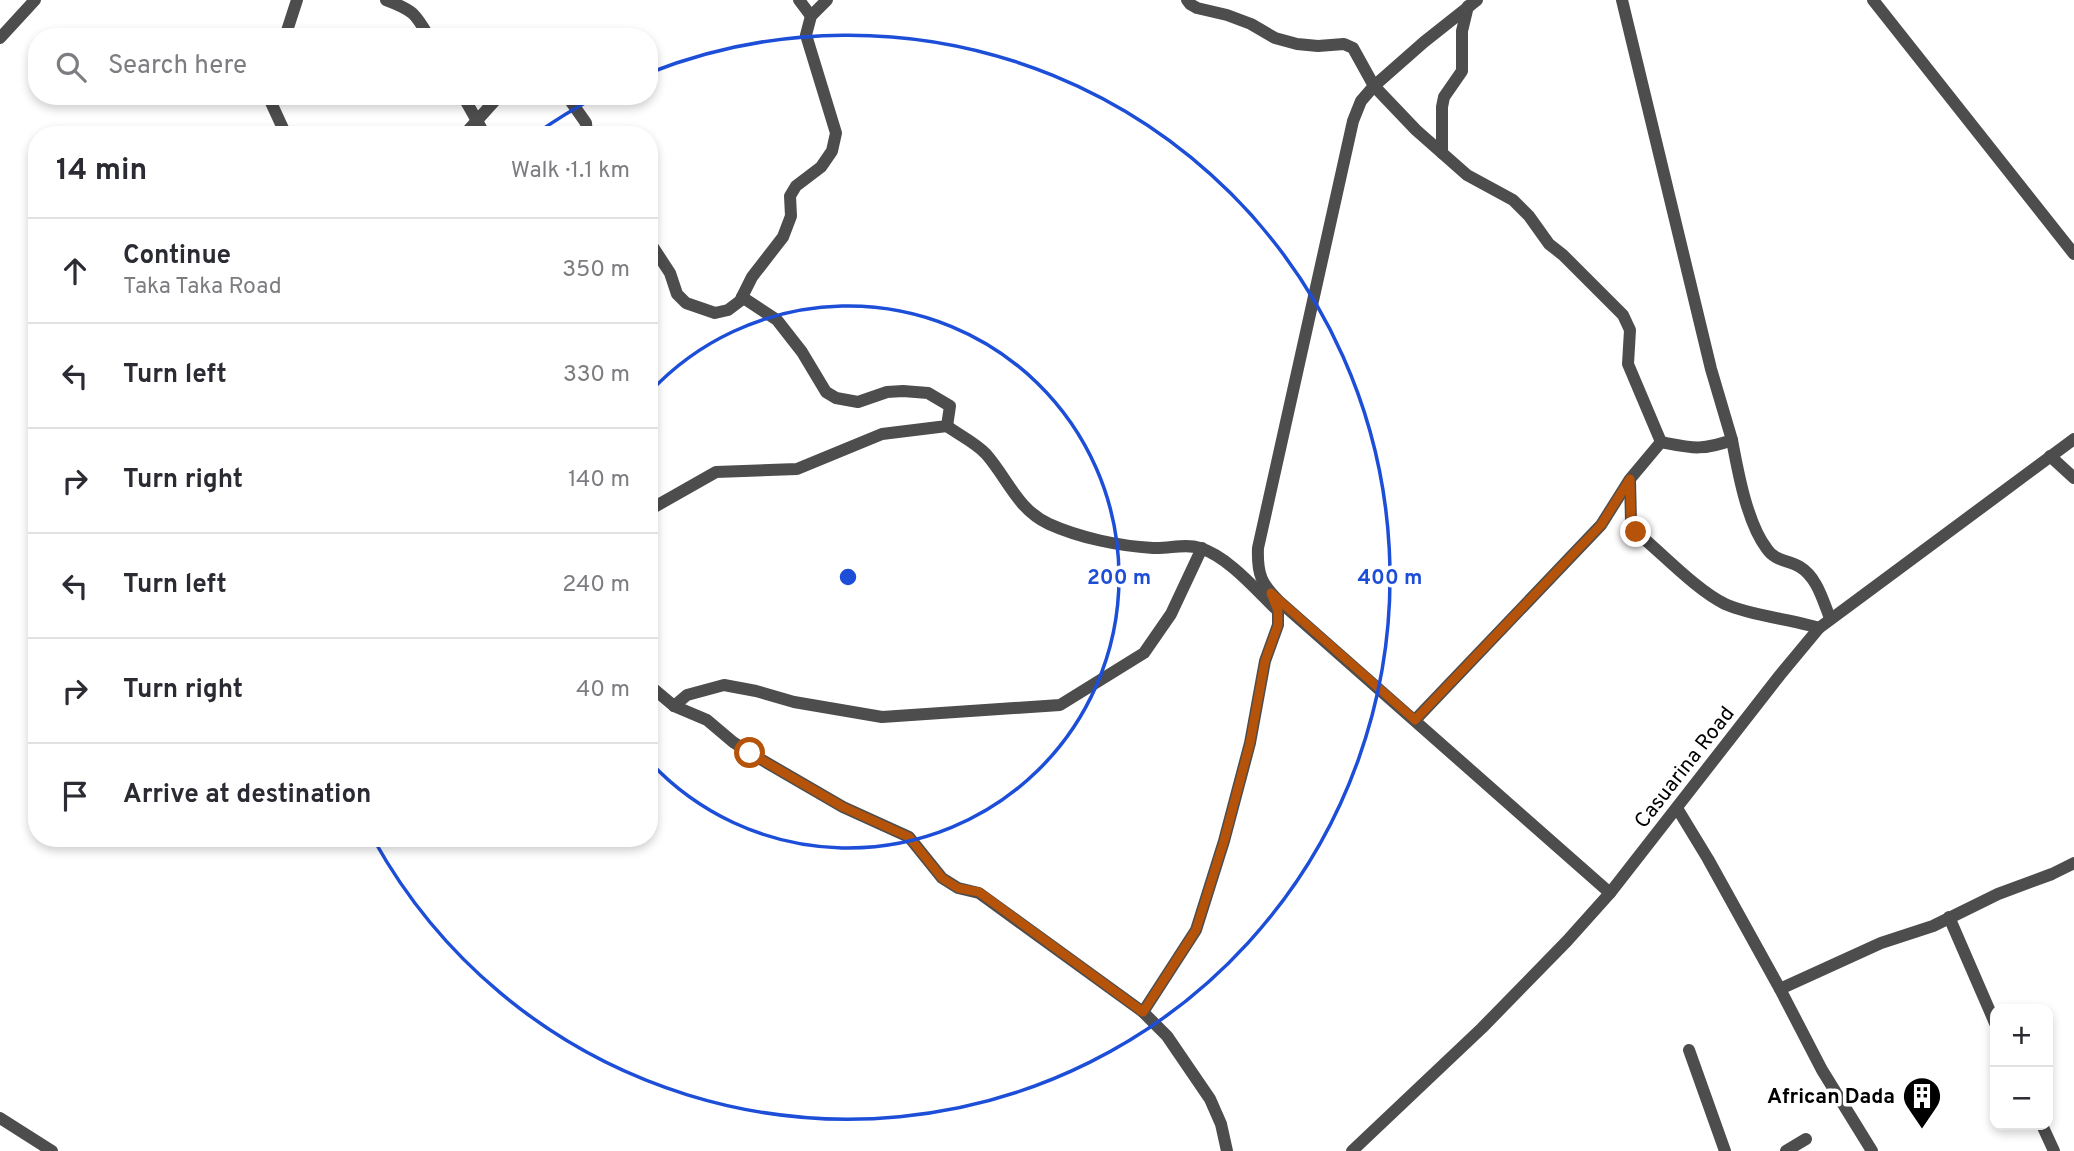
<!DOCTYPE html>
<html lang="en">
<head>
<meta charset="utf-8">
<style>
  :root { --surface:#fff; --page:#f7f7f7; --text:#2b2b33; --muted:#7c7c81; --line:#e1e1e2 }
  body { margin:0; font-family:Overpass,sans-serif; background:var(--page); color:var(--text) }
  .controls { position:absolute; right:21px; bottom:21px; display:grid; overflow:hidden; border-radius:14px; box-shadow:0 4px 10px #0003 }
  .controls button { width:63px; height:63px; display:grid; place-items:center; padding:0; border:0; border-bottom:2px solid var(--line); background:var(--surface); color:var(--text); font:35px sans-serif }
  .stop { position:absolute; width:21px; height:21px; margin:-16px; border:5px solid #b45309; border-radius:50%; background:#fff }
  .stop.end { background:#b45309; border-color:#fff; box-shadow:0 2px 7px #0008 }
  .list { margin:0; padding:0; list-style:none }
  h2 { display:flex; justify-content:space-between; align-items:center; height:91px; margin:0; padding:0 28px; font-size:30px }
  h2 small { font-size:23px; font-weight:400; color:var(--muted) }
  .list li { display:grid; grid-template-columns:46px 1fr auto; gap:21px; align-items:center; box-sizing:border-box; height:105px; padding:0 28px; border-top:2px solid var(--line) }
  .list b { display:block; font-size:26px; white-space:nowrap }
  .list p { margin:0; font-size:23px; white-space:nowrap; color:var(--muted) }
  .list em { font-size:23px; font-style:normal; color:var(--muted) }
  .icon { flex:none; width:38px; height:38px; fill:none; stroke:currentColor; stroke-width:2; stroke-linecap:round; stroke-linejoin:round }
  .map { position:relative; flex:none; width:2074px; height:1151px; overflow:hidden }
  .search { position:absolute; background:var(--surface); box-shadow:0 4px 10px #0003; left:28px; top:28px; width:630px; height:77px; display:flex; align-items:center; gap:18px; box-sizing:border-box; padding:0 24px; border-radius:28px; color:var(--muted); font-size:26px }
  .panel { position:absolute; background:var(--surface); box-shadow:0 4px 10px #0003; left:28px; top:126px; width:630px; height:721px; border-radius:28px }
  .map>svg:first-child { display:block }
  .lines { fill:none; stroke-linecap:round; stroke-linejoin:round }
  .minor { stroke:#4d4d4d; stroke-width:12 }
  .route { stroke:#b45309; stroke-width:9 }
  .ring { fill:none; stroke:#1d4ed8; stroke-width:3.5 }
  .labels { text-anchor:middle; stroke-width:7; stroke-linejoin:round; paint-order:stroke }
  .street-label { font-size:21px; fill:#000; stroke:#fff }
  .poi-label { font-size:21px; font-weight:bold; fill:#000; stroke:#fff; text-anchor:end }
  .centre { fill:#1d4ed8; stroke:#fff; stroke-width:3.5 }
  .ring-label { font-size:21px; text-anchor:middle; font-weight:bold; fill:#1d4ed8; stroke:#fff; stroke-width:7; stroke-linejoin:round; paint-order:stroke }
</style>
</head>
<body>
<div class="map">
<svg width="2074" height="1151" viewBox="0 0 2074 1151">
  <rect width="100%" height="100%" fill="#fff"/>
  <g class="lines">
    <g class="minor">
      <path d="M386,0C413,10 415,13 429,37"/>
      <path d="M799,0L811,16"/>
      <path d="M1187,0L1190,4L1197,8L1227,15L1251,24L1275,38L1297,44L1318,46L1344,44L1353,48L1374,86L1416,130L1467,175L1513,200L1529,216L1549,244L1563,255L1623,315L1630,330L1628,364L1661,442"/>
      <path d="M1477,0L1424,42L1374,86L1361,101L1353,121L1258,548C1257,574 1261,584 1280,602L1610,893"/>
      <path d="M1873,0L2074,254"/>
      <path d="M285,37L297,0"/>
      <path d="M0,38L35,0"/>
      <path d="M268,96L286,135"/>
      <path d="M463,96L485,135"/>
      <path d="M567,96L586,123L587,135"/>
      <path d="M464,135L499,96"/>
      <path d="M1442,153V107L1444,97L1462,71V31L1468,6"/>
      <path d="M649,241L670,273L677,294L686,303L715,313L728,310L740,301L752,277L783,237L791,216L790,196L796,186L821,167L832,151L836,133L806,35L811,16L827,0"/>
      <path d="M947,426C959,435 976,443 986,454C1008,479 1017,509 1049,524C1080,538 1119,546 1153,548C1169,549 1185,543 1200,548C1229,557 1257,591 1278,611V625L1265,661L1250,743L1224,841L1196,930L1143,1012"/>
      <path d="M1732,440C1738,472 1747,523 1767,549C1775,561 1788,560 1800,567C1817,577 1823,601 1830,618"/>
      <path d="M2050,456L2074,478"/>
      <path d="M1630,480L1631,521L1636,532C1661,552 1696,590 1725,604C1752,616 1790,619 1819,628"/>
      <path d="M649,510L716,472L797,469L882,434L947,426L950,406L928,393L903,391L887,392L858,402L836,398L826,392L802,352L777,320L742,297"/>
      <path d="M649,685L674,706L707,720L733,742L750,753L843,807L909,837L942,878L958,888L979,893L1143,1012L1167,1036L1210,1099L1221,1124L1227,1151"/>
      <path d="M674,706L687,695L724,685L756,691L794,702L882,717L1060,705L1144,653L1171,614L1202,548"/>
      <path d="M1415,720L1601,525L1630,479L1661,442C1692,448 1702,451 1732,440L1711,369L1622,0"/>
      <path d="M1677,808L1708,859L1780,989"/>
      <path d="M1949,917L1995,1023"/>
      <path d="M1689,1050L1725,1151"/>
      <path d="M0,1118L52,1151"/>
      <path d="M2042,1125L2054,1151"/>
      <path d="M1352,1151L1482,1028L1567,941L1610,893L1780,675L1819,628L2074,439"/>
      <path d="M1786,1151L1806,1139"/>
      <path d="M1872,1151L1822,1070L1780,989L1881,943L1933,926L1998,894L2052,874L2074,863"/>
    </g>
  </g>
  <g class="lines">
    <path class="route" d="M750,753L843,807L909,837L942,878L958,888L979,892L1143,1012L1196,930L1224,841L1250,743L1265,661L1278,625V611L1271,593L1415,720L1601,525L1630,479L1631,521L1636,532"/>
  </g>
  <g class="ring">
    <path d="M650 392A271 271 0 1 1 650 762"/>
    <path d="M537 133A542 542 0 0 1 594 98M649 73A542 542 0 1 1 374 840"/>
  </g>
  <defs>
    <g id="building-pin" transform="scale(2.0125)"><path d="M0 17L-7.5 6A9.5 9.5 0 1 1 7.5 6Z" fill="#000" stroke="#fff"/><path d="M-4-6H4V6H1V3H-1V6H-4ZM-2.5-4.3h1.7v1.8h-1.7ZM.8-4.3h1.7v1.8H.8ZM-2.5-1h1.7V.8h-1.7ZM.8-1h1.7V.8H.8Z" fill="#fff"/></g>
  </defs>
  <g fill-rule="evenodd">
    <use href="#building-pin" x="1922" y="1096"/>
  </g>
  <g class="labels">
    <g class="street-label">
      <text transform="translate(1684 767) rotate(-52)" y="7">Casuarina Road</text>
    </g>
    <g class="poi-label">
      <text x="1895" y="1103">African Dada</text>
    </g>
  </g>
  <circle cx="848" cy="577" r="10" class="centre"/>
  <g class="ring-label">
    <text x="1119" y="584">200 m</text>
    <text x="1390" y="584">400 m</text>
  </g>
</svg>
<div class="controls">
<button>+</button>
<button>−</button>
</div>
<div class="stop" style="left:750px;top:753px"></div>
<div class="stop end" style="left:1636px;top:532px"></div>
<div class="search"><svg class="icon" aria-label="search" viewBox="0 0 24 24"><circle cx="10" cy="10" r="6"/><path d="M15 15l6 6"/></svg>Search here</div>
<section class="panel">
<h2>14 min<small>Walk · 1.1 km</small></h2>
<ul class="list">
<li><svg class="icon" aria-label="ahead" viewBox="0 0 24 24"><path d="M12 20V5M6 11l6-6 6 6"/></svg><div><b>Continue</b><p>Taka Taka Road</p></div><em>350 m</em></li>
<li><svg class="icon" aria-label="left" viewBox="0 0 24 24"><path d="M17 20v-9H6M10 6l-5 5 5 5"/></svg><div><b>Turn left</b></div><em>330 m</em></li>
<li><svg class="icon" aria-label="right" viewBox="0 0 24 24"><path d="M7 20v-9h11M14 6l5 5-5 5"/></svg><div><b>Turn right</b></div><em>140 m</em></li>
<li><svg class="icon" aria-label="left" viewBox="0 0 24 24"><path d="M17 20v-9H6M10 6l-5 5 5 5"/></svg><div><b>Turn left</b></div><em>240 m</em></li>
<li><svg class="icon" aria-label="right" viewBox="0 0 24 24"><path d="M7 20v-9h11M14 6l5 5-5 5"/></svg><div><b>Turn right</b></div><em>40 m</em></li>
<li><svg class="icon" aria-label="arrive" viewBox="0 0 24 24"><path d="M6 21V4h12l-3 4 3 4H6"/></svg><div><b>Arrive at destination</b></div></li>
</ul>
</section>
</div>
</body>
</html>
